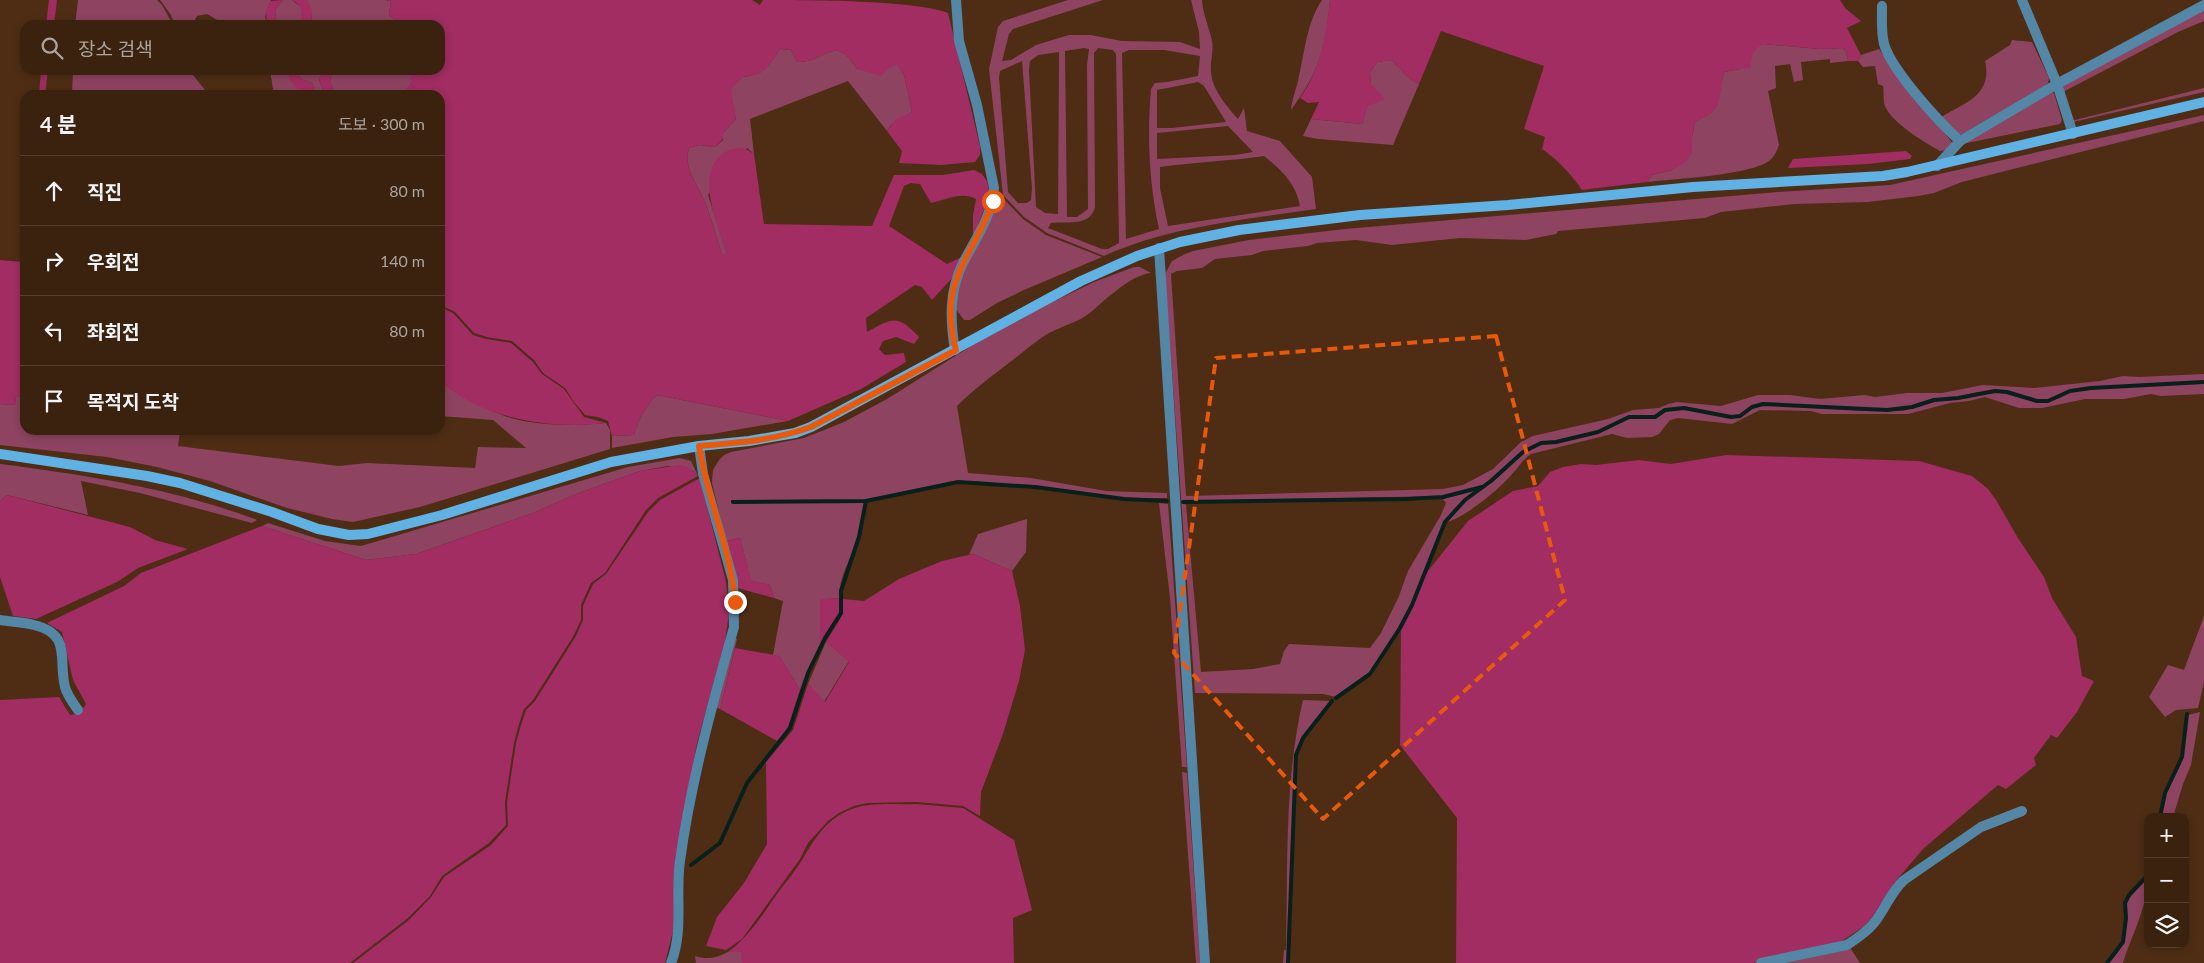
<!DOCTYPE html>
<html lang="ko">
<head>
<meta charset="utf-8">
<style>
  :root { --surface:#3a220f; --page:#452f1d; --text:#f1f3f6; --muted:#aba49e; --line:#543f2f }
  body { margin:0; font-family:Lato,"Noto Sans KR",sans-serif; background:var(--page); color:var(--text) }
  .controls { position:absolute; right:15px; bottom:15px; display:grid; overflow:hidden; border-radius:10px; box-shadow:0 2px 8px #0003 }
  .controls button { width:45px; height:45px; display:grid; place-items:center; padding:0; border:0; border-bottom:1px solid var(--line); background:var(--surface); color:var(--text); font:25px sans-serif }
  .stop { position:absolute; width:15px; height:15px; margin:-11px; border:4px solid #ea580c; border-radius:50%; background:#fff }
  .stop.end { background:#ea580c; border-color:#fff; box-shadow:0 1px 5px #0008 }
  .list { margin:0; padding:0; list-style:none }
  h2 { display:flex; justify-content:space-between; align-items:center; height:65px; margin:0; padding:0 20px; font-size:21px }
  h2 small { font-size:16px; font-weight:400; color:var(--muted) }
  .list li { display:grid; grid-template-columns:32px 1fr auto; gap:15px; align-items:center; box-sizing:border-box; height:70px; padding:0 20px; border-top:1px solid var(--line) }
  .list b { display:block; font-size:19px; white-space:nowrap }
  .list em { font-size:16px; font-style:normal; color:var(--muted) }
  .icon { flex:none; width:28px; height:28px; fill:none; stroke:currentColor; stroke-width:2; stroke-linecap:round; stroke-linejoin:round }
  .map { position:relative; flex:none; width:2204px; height:963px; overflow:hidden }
  .search { position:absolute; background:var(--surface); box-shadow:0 2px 8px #0003; left:20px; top:20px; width:425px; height:55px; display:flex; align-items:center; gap:12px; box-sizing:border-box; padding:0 18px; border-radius:15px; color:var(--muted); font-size:19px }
  .panel { position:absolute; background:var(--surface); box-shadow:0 2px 8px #0003; left:20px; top:90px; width:425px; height:345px; border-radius:15px }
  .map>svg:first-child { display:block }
  .green { fill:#8e4361; fill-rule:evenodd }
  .forest { fill:#a12d62 }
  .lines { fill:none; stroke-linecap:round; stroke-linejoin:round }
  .stream { stroke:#08201b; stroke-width:4 }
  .street { stroke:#5486a5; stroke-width:10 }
  .secondary { stroke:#5fb2e3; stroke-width:10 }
  .route { stroke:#ea580c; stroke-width:6 }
  .marked { fill:none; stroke:#e8590c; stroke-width:4; stroke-dasharray:10 6; stroke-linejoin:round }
</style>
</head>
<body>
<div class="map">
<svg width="2204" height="963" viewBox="0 0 2204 963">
  <rect width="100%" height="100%" fill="#4e2d14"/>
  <g class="green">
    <path d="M78,0H157L162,5L173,25H75Z"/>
    <path d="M160,0H271L265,17L268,25H226L207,14L197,16L192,25H175L171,15Z"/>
    <path d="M283,0H292L301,7L303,16L300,25H280L276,20L275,10Z"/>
    <path d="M307,0H386L391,1L389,15L402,25H310L312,17Z"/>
    <path d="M1068,0H1103L1013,29L1009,34L1002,61L1011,60L1036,45L1069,35H1091L1122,41L1180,42L1200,49L1199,32L1191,0H1202C1203,15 1209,27 1212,41C1214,51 1210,62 1211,72C1212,90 1227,106 1238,119L1244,108L1247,131L1280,141L1312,177L1316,209C1244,220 1171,226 1104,256L1047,233L1024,217L1003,195L989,69L998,27L1003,21ZM1084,48L1089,49L1087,65L1088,209L1077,217H1067L1065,51ZM1098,48L1113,50L1116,54L1119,243L1108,249H1102L1048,228L1051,223C1068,221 1090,227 1095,207L1094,53ZM1129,50H1164L1200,56L1198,76L1167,82L1155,83L1151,89C1147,136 1149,183 1159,229L1126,239L1122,53ZM1059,52L1058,214H1057L1045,213L1036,207L1029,70L1030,61L1038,55ZM1022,61L1032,188L1031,200L1027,203H1018L1008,192L999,78L1000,71ZM1198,82L1204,86L1226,122L1172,128H1157V90ZM1228,126L1253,152L1235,155L1157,159V133ZM1264,156C1281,170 1296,183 1300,206L1168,226L1160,188V167C1195,162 1230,161 1264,156Z"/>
    <path d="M1322,0H1330C1326,48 1319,72 1291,110C1292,98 1297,88 1299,76C1305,50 1307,22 1322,0Z"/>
    <path d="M2204,7V21L2178,32L2063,92V83Z"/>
    <path d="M2012,40L2032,42L2049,78L2048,83L2044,87L1962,134L1959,135L1941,117C1965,103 1993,95 1985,61L2010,45Z"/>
    <path d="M1763,44L1820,49L1843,48L1846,52L1848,61L1830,63V59L1801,62L1803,80L1794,82L1790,64L1775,66L1776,88L1768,91L1779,145C1777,151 1774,157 1769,161C1750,175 1674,179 1647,182L1652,175L1672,170L1692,153V137L1695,122C1712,115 1720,88 1724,72L1740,69L1756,48Z"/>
    <path d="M780,49L791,50L797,62C827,63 834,32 857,69C870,72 885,70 897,64L904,75L912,112L891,125L887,131L848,81L750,119L754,154L747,148L708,195L727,254H722C716,236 711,216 703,198C696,182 683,167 689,148L699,145L715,147L723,140V133L736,119L730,90L742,77C766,74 767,68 780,49Z"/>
    <path d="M1879,49L1896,73L1951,141L1953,145L1948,150L1940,151C1924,142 1892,123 1885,106C1883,101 1884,92 1883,86L1878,84L1875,66L1863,67L1858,61L1861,55Z"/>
    <path d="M1391,60C1400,67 1408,80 1419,84L1393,145L1318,139L1303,136L1311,119L1362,124C1368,107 1372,90 1370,72L1377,62Z"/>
    <path d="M73,70H189L209,95H72Z"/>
    <path d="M270,70H287L307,95H274Z"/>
    <path d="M296,70H324L319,80L325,95H316L312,83L301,79Z"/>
    <path d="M333,70H411V83L404,93L390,90L381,91L380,95H335L330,81Z"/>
    <path d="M2204,88V92L2073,122L2071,121Z"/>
    <path d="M2051,91L2054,93L2062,120L2060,124L1967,143V140Z"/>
    <path d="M2204,115V121L1962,182L1934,193L1918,196L1868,202L1795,204L1721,212L1705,218L1558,231L1556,234L1526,240L1460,238L1392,245L1356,240L1317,243L1308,246L1263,251L1252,255L1215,259L1202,268L1177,271L1171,274L1186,496L1443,489L1463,485L1493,469L1521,442L1533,436L1608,419L1633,410L1659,408L1668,404L1677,402L1721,406L1758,395H1790L1820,399L1865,395L1875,397L1907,393H1942L1983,385L2034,388L2100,381L2123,376L2139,377L2204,374V381L2081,388L2070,390L2048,400H2037L2008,391L1978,392L1958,397L1934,399L1903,409H1864L1762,403L1751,407L1740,415L1731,416L1684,407L1665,409L1655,416H1628L1597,431L1556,441L1541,442L1530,447L1482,486L1443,496L1186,501L1183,503L1186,505L1201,672L1253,669L1280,664L1284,651L1289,644L1370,648L1381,633L1399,596L1408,571L1441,515L1446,503L1443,499L1475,490L1454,509L1444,521L1411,605L1377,664L1369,674L1336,697L1323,694L1195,693L1165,274L1172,261L1183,255L1193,251L1249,240L1345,229L1778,192L1890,185Z"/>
    <path d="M997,192L1023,219L1046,235L1102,257L1024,290L997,303L970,320H964L955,308V293Z"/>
    <path d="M1134,267H1140L1151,273C1131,275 1106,299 1091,312C1078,323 1058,327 1044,336C1032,344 1021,354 1010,362C992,376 974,389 957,406L968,473L1031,478L1106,491L1167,493V498H1126L976,481H959L866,500H731V503H865C862,514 861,527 858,538C851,558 839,577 839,598L820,600V645L807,671L800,690L780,657L773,655L783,601L774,598L770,585L751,581L740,538L726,541L712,483L713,470L719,460L724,455L731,452L804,438L844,422L887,399L1003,326L1094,282Z"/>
    <path d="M440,381C455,394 491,412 511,418C538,426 579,426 606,423L610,430V449L420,507L353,522L332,519L287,508L210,481L157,467L107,457L0,445V404L15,405L16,396L25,397V430H167L180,432L178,446L339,466L367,463L475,468L478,447L526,448L493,420L440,416Z"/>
    <path d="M2204,383V394L2160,396L2151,394L2124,399H2085L2042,408H2019L1985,397L1969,401L1950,403L1908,414H1822L1811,411L1760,410L1732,424L1678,418L1670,420L1659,434L1652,437L1627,438L1612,434L1531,454C1522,460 1519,467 1512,474C1501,488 1462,520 1446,522L1465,501L1492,482L1524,453L1542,444L1556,443L1598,432L1629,418H1655L1666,411L1684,409L1731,418L1741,417L1752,408L1763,405L1864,411H1903L1934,401L1969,398L1979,394L2007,392L2037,402H2048L2070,392L2081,390Z"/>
    <path d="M657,395L788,421L712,434L673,437L612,448V436L634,435C639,419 645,407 657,395Z"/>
    <path d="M680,458L691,461L698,476L693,471L668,466L640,471L576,494L533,513L416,554L366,560L262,526L268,523L325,541L361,546L628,467Z"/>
    <path d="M0,464C87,475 175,489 257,520L252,523L140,493L81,481L88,515L7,495L0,501Z"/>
    <path d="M1159,503L1168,504L1187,767H1182L1170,598Z"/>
    <path d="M1027,519L1026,552L1012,571L973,554L969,555L978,534Z"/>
    <path d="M2204,616V682L2198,708L2176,710L2165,717L2149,697L2168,665L2184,670Z"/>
    <path d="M733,637L737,639L720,709L714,707Z"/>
    <path d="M826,642L849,661L824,702L808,684Z"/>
    <path d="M1303,700L1331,701L1302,737L1296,755L1287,963H1283L1284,950H1286C1288,867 1284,781 1303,700Z"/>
    <path d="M2200,712L2191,765L2183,784L2173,817H2161L2166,793L2183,757L2188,715Z"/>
    <path d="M1182,772L1187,773L1200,963H1196Z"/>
    <path d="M2148,876C2148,906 2132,934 2123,963H2108C2127,947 2129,926 2125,903Z"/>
    <path d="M1851,949L1860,963H1785Z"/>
    <path d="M728,952H742V963H696L695,956C707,960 717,958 728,952Z"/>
  </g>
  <g class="forest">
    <path d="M49,0H57L54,25H46Z"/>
    <path d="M283,0L275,10L276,20L280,25H268C265,15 266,10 270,1Z"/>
    <path d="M292,0H307C313,8 313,16 310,25H300C302,14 304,6 292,0Z"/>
    <path d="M386,0H752L760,5L763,0C806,0 915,0 948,13L980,146V155L975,162L941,165L899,163L902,151L887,131L896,119L912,112L904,75L897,65L889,68L881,76L857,69C834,32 827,63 797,62L791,50L780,49C767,68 767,74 742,77L731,90L736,119L723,133V139L715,147L699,145L689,148C683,167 696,182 703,198C711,216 716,236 722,254H727C718,225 691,168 729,150C738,146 746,148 754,154L764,224L872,226L894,175H943L974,170L982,174L987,181L989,191L987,202L973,237V215L976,199C962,191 946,200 931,203L920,184L911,183L904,186L889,226L947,264L964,256L953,277L932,300L922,287L915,285L866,318L867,332C893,318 897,314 919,337L914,344L896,337L883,341L879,349L885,355L904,353L906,362L861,389L788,421L657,395C645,407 639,419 634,435L612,436L608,421L598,417L585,415L574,402L565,388L543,373L534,360L512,341L487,337L474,333L455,312L440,305V95H380L381,91L390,90L404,93L411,83V70H440V25H402L389,15L391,1Z"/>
    <path d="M1330,0H1840L1846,9L1861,21L1847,28L1861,55L1858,61H1848L1846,52L1843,48L1820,49L1763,44C1753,50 1751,56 1751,67L1724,72C1717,100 1726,109 1695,122L1692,137V153L1686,162L1672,170L1652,175L1647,182L1582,190C1570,173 1559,161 1542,149L1545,137L1524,129L1544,66L1441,31L1419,84C1408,80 1400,67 1391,60L1377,62L1370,72L1371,84L1385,99L1368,106L1362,124L1311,119L1319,102L1308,103L1300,98C1321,68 1326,36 1330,0Z"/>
    <path d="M41,70H48L45,95H39Z"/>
    <path d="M296,70L301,79L312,83L316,95H307L305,91C294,89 289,81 287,70Z"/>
    <path d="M324,70H333L330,81L335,95H325L319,80Z"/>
    <path d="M1906,151L1912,156L1910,159L1868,164L1788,168L1793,159Z"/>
    <path d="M25,230V397H16L15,405L0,404V260L22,262Z"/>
    <path d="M440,307L453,313L473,335L486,339L511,343L533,362L542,374L564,389L584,417L606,423C550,430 483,419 440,381Z"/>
    <path d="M1726,455L1919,461L1972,476L1988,489L1996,500L2018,538L2044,577L2052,598L2076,637L2082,676L2094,681L2077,712L2057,738L2051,735L2034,758L2036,765L2006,789L1998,785L1923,849L1894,883L1871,919L1863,927L1842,941L1831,945L1753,963H1456L1457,818L1400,745L1401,629L1424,576L1468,521L1513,491L1538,486L1550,472L1563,467L1581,464L1596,465L1639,460L1671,464Z"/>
    <path d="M680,465L688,467L698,476L658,498L646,510L605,573L591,583L581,605V620L574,635L533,700L524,709L519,724L514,743L505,802L506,825L489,843L442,876L430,896L408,918L350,963H0V700L59,697L70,715L80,713L86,704L73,680L62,632L47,623L124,586L141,573L262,526L366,560L416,554L533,513L576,494L640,471Z"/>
    <path d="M700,478L726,582L729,613L725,642L697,743L687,799L674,927L665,963H353L409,920L431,897L444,877L491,845L508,826L507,802L516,743L521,725L526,710L535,701L576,636L583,620V606L593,584L606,574L648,512L660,500Z"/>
    <path d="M7,495L130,527L155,540L188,549L138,568L117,582L36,619L13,616L0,577V501Z"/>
    <path d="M740,538L751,580L770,585L774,598L737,588L726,541Z"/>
    <path d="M973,554L1012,571L1020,606L1025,650L1019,681L1003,734L981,792L980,816L963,806L916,802L867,803L854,806L839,813L828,821L808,843L800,859L742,939L726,950L706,946L717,917L744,883L767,844L766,762L793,730L808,684L825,702L849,662L826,642L843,614V599L864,601L899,579L942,561Z"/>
    <path d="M839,598L840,613L820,645V599Z"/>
    <path d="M735,648L780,656L800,690L787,730L777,741L720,709Z"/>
    <path d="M916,804L963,808L1014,840L1032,910L1013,918L1014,963H742L741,952H728C750,935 763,914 779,891C787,881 795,871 802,860C815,838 828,816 855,808C874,802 896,805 916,804Z"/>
  </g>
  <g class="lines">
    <g class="stream">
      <path d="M733,502L866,501L958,482L1035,487L1124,499L1167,501"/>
      <path d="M1183,502L1407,499L1443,497L1482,487"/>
      <path d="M1336,698L1370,674L1400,628L1412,605L1445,522L1465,500L1491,481L1523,452L1541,443L1556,442L1598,432L1629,417H1655L1665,410L1684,408L1731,417L1740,416L1752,407L1763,404L1887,410L1912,407L1934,400L1958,398L1995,391L2007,392L2037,401H2048L2070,391L2091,388L2204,382"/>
      <path d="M2160,817L2165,793L2182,757L2187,714"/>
      <path d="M691,865L720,843L747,783L790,728L808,673L825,638L841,613V591L859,537L866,501"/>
      <path d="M1288,963L1296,755L1303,738L1332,701"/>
      <path d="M2107,963L2123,942L2126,918L2125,903L2129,895L2148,875"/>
    </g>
    <g class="street">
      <path d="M2022,0L2057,84L2073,134"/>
      <path d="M1882,6C1882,18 1881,32 1884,44C1892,71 1939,122 1960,141"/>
      <path d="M1937,166L1960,141L2057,84L2204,5"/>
      <path d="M1159,248L1205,963"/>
      <path d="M955,350C950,320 949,291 963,263C976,238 992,216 994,188L977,105L959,41L956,0"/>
      <path d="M0,620C11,622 23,622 34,625C72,634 58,659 65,687C67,695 73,703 78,710"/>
      <path d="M671,963C684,931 675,894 680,861C691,781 712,705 734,627L733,580L703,474L699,446"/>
      <path d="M1761,963L1847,945C1859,937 1872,928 1879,916C1888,903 1892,891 1904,880L1981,827L2022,811"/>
    </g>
    <path class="secondary" d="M0,454L147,476L180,483L272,512L318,529L349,535L368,534L442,515L611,462L699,446L749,441L795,433L811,427L1081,281L1137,256L1180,242L1239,230L1360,215L1508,205L1693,187L1883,176L1907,172L2204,102"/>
  </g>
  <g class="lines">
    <path class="route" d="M735,602C731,549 707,499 699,446C737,443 775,440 811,427L956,350C952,335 950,320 951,304C954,267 982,236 993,201"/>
  </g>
  <path class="marked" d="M1496,336L1565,600L1323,819L1174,653L1216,358Z"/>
</svg>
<div class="controls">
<button>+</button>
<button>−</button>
<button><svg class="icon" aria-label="layers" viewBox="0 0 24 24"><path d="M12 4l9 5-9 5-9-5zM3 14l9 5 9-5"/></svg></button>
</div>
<div class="stop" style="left:993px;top:201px"></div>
<div class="stop end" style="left:735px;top:602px"></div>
<div class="search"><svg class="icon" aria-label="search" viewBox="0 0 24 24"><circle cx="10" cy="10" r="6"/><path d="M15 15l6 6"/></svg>장소 검색</div>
<section class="panel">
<h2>4 분<small>도보 · 300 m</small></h2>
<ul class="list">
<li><svg class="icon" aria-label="ahead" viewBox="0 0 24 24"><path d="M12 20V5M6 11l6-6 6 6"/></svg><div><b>직진</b></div><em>80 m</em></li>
<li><svg class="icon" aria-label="right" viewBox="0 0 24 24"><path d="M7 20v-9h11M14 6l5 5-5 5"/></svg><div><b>우회전</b></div><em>140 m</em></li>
<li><svg class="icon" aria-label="left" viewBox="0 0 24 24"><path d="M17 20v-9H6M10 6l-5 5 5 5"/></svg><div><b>좌회전</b></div><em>80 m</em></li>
<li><svg class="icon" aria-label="arrive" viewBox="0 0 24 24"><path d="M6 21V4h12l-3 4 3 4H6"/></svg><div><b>목적지 도착</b></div></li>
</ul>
</section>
</div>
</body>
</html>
